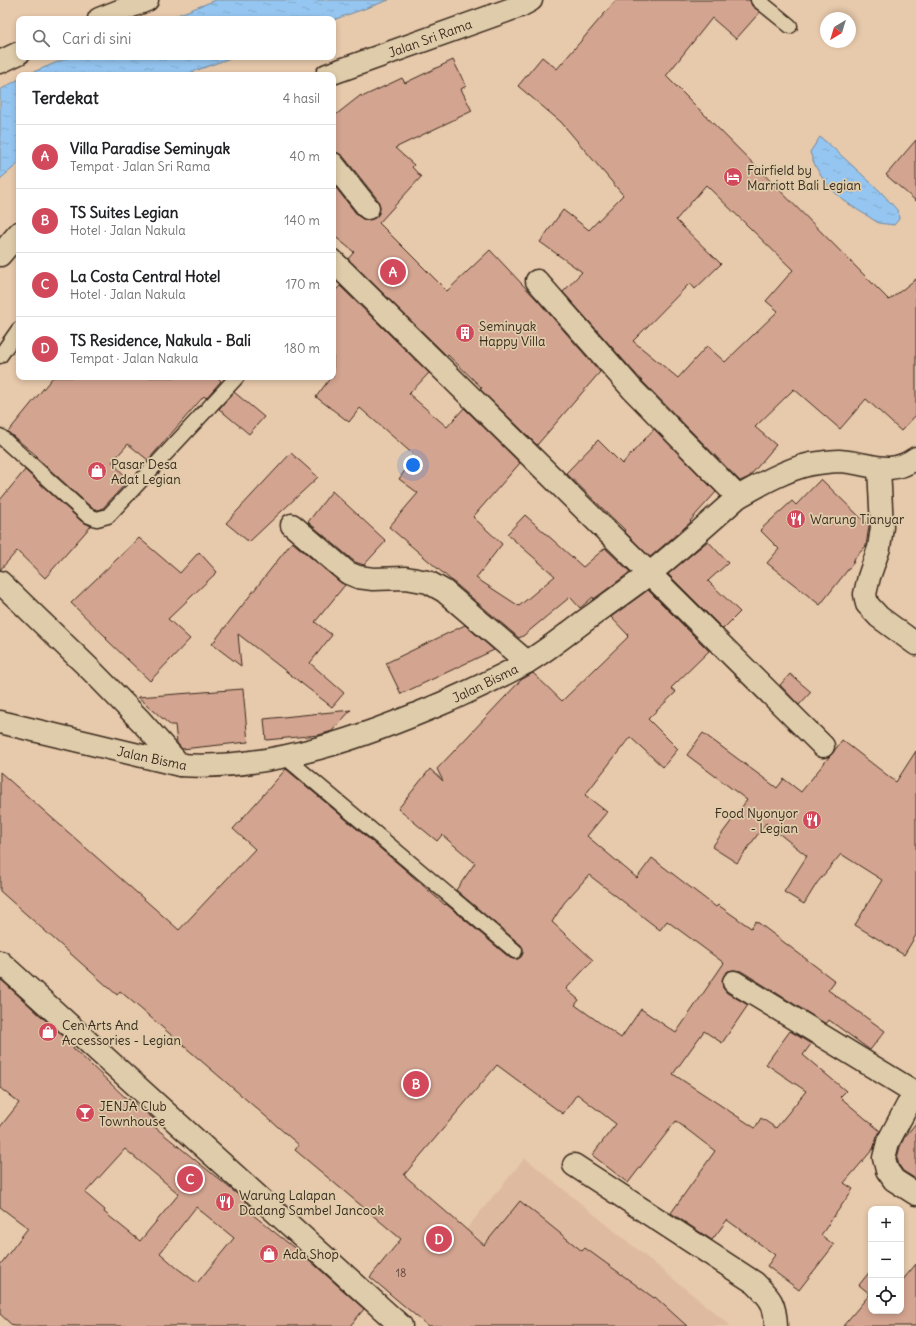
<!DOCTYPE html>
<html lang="id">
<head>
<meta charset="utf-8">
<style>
  :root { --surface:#fff; --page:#f6f6f6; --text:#202124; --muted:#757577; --line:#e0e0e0; --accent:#d1495b }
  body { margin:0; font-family:Delius,sans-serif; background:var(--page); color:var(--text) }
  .controls { position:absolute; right:12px; bottom:12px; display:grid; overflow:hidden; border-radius:8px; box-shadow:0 2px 6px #0003 }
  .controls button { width:36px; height:36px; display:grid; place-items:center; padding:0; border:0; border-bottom:1px solid var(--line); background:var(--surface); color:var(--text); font:20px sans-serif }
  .compass { position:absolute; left:820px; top:12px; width:36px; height:36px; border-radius:50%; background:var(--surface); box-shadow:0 2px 6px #0003; rotate:218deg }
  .you { position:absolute; left:413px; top:465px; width:14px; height:14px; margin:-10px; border:3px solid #fff; border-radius:50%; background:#1a73e8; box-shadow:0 0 0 6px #1a73e833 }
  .badge { display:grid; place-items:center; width:26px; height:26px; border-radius:50%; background:var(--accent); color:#fff; font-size:13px; font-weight:700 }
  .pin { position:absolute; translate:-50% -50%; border:2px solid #fff; box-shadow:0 1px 4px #0006 }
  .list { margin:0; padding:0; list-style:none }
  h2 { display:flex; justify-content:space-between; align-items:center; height:52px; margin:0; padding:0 16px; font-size:17px }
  h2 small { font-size:13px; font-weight:400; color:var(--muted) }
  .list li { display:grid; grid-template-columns:26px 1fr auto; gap:12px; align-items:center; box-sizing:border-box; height:64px; padding:0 16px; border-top:1px solid var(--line) }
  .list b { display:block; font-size:15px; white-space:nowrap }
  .list p { margin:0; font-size:13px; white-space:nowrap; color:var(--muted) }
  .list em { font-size:13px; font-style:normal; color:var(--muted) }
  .icon { flex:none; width:22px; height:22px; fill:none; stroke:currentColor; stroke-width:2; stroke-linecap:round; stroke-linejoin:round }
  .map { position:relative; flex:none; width:916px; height:1326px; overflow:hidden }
  .search { position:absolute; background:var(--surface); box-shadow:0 2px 6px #0003; left:16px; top:16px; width:320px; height:44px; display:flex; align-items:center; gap:10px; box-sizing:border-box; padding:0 14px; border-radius:8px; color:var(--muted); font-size:15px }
  .panel { position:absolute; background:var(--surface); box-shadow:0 2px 6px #0003; left:16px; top:72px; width:320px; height:308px; border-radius:8px }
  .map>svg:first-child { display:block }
  .built { fill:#debba0 }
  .water { fill:url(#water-ripples); stroke:#71889d }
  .building { fill:#d3a490; stroke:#3b2a1e; fill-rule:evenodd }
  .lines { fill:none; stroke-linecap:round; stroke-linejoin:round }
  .service-casing { stroke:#3b2a1e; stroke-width:17 }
  .minor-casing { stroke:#3b2a1e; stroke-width:25 }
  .secondary-casing { stroke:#3b2a1e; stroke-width:25 }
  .service { stroke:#dfccaa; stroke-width:14 }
  .minor { stroke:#dfccaa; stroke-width:22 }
  .secondary { stroke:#dfccaa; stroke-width:22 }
  .labels { text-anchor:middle; stroke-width:3.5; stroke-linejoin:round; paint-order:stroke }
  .number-label { font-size:11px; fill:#61483a }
  .street-label { font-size:13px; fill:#3b2a1e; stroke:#dfccaa }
  .poi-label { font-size:13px; fill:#3b2a1e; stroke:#dfccaa; text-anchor:start }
</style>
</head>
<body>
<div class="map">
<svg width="916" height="1326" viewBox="0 0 916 1326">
  <defs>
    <pattern id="water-ripples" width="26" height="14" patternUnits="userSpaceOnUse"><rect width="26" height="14" fill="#95c6f1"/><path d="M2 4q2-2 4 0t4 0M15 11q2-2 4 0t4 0" fill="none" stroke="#81aace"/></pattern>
  </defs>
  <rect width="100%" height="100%" fill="#e7c9ab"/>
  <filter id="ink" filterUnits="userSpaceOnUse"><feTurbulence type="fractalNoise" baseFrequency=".025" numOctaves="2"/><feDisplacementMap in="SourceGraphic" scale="8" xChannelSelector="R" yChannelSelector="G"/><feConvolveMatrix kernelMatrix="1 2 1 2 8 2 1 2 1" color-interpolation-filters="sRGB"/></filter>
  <g filter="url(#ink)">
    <path class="built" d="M525,1158L731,1326H579L462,1234Z"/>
    <g class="water">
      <path d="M216,0H389L333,20V19H167Z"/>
      <path d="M70,57H233L184,75H26Z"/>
      <path d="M19,79V163L0,179V90Z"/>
      <path d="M820,137L831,146L881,192L898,211L899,219L894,225C889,224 883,224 879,223C874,221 870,217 866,215C840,200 819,182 810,152Z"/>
    </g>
    <g class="building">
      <path d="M616,0H750L752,6L760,12L736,39L712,18L666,76L889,300L916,279V415L901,431L866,399L840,429L794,389L755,427L776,445L749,477L740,481L642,381L563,292L582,272L540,242L563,210L589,230L623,195L561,122L518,86L542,57L557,69ZM706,185L793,270L766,301L778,311L725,362L707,346L678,378L633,341L690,283L695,289L721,264L676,220Z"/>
      <path d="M453,60L466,86L461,89L472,111L395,148L414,165L412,167L421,177L379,223L447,291L490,250L538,301L600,372L537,445L480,389L482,388L448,355L447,356L348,259L354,252L333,235V184L358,216L363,219L369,220L375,218L379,213L380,207L378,200L343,156L338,153L333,152V117L361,95L362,97L402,78L405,83Z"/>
      <path d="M916,140V201L886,175Z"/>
      <path d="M340,286L429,373L409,394L447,427L464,408L520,463L473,517L502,544L476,578L519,606L555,576L507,534L525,515L583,567L605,548L630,572L594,599L593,597L580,608L570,597L523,636L519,638L389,527L418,493L399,479L415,456L360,408L349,422L316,397L331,377H333V293Z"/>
      <path d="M53,377H220L219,379L221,381L206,398L204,396L148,460L128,444L112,462L129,480L103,508L98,510L92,508L36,457L37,456L8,432Z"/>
      <path d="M234,392L264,417L249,434L219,409Z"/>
      <path d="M654,429L716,492L690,521L691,522L650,557L624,531L625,530L566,473L598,440L622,464Z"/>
      <path d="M291,453L318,477L249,542L226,523Z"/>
      <path d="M25,470L81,521L91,526L45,578L17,551L0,570V500Z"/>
      <path d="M821,479L869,526L866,546L852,561L854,562L820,605L767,563L779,549L760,530L792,501L796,505Z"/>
      <path d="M332,491L386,541L364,565L355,562L308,522Z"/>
      <path d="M139,538L180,573L199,552L217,572L168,619L190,639L150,681L106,639L107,638L71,603Z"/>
      <path d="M708,541L728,563L708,581L740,612L723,629L668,574Z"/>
      <path d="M292,542L340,582L345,585L315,622L332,635L310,663L344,693L332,707L238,634L241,666L212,644Z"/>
      <path d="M648,590L709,651L671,688L676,692L648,719L678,749L663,767L630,737L585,795L607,812L587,836L637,878L652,858L716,907L718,905L751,928L756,921L835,981L828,990L885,1031L870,1050L829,1020L826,1024L741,971L734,970L728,971L724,975L722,981L723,988L727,993L748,1005L722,1043L704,1031L673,1074L755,1128L761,1118L776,1128L806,1091L766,1064L790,1031L811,1044L803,1055L846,1091L840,1097L880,1131L873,1149L844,1183L853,1189L821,1235L834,1245L799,1290L767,1266L775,1255L727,1220L712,1240L671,1213L715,1151L676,1121L628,1183L592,1155L616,1124L577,1094L563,1114L497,1065L404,1175L484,1245L520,1201L582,1251L585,1248L654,1298L655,1297L687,1326H428L370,1277L401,1239L295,1150L299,1145L120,991L117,995L0,891V772L179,930L255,849L233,829L286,769L402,867L445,905L446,904L510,958L513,959H518L521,957L523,953V948L521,945L456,890L475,863L442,835L437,841L398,809L430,769L443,781L437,769L521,680L533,673L562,701L628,637L627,636L628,635L611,617ZM589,875L660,930L667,921L724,963L676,1033L641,1009L621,1038L575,1005L579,1000L566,989L593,960L552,922L564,903Z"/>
      <path d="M465,625L494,650L401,694L386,663Z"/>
      <path d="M790,674L811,692L799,705L780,685Z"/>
      <path d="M243,689L248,742L182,749L177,743L175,725H170L138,697Z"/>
      <path d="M351,710L332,731L319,735L266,740L264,719Z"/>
      <path d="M703,733L777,788L784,779L801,792L829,757L832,754L842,740L896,782L916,751V935L904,955L855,925L882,880L841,854L817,883L804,904L784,892L807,856L766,823L737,863L712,847L747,800L687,755Z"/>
      <path d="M0,979L74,1046L73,1048L128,1100L129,1099L155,1120L151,1124L242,1198L246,1202L242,1206L308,1259L364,1309L350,1326H13L0,1314V1265L28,1228L0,1207V1127L19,1103L0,1088ZM125,1149L179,1194L140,1241L104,1212L105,1210L85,1193ZM196,1207L234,1238L197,1283L177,1268L160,1253Z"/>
      <path d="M916,1123V1179L903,1171L899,1165L897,1158L900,1147L904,1138Z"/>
      <path d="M916,1264V1326H843L870,1294L859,1285L871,1270V1311H901V1282Z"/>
    </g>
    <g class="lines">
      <g class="service-casing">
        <g id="service">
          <path d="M758,0L790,26"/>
          <path d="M0,356L19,329"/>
          <path d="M0,436L87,515L97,519L108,516L237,377"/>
          <path d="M285,757L515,951"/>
        </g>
      </g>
      <g class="minor-casing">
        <g id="minor">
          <path d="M99,19L147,0"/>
          <path d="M0,62L19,53"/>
          <path d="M327,75L520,6L531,0"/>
          <path d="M333,164L368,208"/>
          <path d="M0,255L19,233"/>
          <path d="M333,261L649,573L823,746"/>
          <path d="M537,281L633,390L738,497"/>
          <path d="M879,468L882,527L879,548L869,577L865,594L867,604L879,617L916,644"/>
          <path d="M292,525L348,573L358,577L373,579L406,578L428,582L444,591L527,662"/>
          <path d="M0,582L92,671L140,720L180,765"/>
          <path d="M0,722L180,765C272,771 367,736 450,700C476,688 503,676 527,662C549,649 569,632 590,617C609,603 629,589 649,574C679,550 709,523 738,497C759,485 787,469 811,464C820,463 830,461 839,461C868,462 889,478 916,458"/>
          <path d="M734,982L916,1093"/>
          <path d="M914,1093L888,1142L884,1158L887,1170L894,1180L916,1194"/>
          <path d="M574,1165L755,1283C771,1299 775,1303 776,1326"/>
        </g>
      </g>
      <g class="secondary-casing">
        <path id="secondary" d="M0,962L401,1326"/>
      </g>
      <use href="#service" class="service"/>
      <use href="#minor" class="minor"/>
      <use href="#secondary" class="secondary"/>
    </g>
  </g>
  <defs>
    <g id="hotel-disc" transform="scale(1)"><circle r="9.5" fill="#d1495b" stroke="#dfccaa"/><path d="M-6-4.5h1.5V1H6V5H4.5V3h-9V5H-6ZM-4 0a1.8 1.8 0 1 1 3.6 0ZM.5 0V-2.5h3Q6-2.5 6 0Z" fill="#fff"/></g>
    <g id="building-disc" transform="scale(1)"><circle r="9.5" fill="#d1495b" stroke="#dfccaa"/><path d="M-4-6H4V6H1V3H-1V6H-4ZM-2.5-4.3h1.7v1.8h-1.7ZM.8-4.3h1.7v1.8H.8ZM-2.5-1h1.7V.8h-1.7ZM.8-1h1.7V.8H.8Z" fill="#fff"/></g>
    <g id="shop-disc" transform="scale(1)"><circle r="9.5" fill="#d1495b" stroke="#dfccaa"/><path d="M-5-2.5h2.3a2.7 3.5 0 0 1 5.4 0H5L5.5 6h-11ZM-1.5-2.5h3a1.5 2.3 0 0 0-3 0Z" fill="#fff"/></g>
    <g id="restaurant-disc" transform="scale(1)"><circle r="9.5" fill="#d1495b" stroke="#dfccaa"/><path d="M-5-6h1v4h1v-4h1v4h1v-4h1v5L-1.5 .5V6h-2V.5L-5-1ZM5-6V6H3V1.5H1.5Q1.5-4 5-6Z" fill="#fff"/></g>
    <g id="bar-disc" transform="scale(1)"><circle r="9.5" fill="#d1495b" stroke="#dfccaa"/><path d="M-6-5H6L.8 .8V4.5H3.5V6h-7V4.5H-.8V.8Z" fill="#fff"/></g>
  </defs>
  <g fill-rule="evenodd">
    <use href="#hotel-disc" x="733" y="177"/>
    <use href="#building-disc" x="465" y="333"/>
    <use href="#shop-disc" x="97" y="471"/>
    <use href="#restaurant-disc" x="796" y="519"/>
    <use href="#restaurant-disc" x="812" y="820"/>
    <use href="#shop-disc" x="48" y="1032"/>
    <use href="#bar-disc" x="85" y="1113"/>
    <use href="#restaurant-disc" x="225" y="1202"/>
    <use href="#shop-disc" x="269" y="1254"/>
  </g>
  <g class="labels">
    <g class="number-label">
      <text x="401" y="1277">18</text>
    </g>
    <g class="street-label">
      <text transform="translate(430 38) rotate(-20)" y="5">Jalan Sri Rama</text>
      <text transform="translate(485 683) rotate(-26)" y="5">Jalan Bisma</text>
      <text transform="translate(152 758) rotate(12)" y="5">Jalan Bisma</text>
    </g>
    <g class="poi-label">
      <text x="747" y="175">Fairfield by<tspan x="747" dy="15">Marriott Bali Legian</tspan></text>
      <text x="479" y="331">Seminyak<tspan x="479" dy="15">Happy Villa</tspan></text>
      <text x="111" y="469">Pasar Desa<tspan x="111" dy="15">Adat Legian</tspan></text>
      <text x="810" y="524">Warung Tianyar</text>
      <text x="798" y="818" text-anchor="end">Food Nyonyor<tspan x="798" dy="15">- Legian</tspan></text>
      <text x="62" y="1030">Cen Arts And<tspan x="62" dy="15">Accessories - Legian</tspan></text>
      <text x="99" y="1111">JENJA Club<tspan x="99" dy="15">Townhouse</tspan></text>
      <text x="239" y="1200">Warung Lalapan<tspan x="239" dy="15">Dadang Sambel Jancook</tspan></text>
      <text x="283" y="1259">Ada Shop</text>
    </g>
  </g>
</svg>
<div class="controls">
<button>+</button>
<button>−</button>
<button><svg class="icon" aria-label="locate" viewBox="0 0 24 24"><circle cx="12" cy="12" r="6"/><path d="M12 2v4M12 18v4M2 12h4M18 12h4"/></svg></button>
</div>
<svg class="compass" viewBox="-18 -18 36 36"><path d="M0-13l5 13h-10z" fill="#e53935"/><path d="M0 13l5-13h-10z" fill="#757577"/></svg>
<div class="you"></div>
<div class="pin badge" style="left:393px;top:272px">A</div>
<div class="pin badge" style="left:416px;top:1084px">B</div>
<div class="pin badge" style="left:190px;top:1179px">C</div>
<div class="pin badge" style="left:439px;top:1239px">D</div>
<div class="search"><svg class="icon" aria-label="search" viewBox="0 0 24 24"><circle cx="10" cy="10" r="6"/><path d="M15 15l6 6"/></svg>Cari di sini</div>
<section class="panel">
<h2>Terdekat<small>4 hasil</small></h2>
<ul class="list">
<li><span class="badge">A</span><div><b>Villa Paradise Seminyak</b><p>Tempat · Jalan Sri Rama</p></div><em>40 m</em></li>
<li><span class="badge">B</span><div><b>TS Suites Legian</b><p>Hotel · Jalan Nakula</p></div><em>140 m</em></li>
<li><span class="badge">C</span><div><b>La Costa Central Hotel</b><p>Hotel · Jalan Nakula</p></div><em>170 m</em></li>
<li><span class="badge">D</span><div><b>TS Residence, Nakula - Bali</b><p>Tempat · Jalan Nakula</p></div><em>180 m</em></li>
</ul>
</section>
</div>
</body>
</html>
